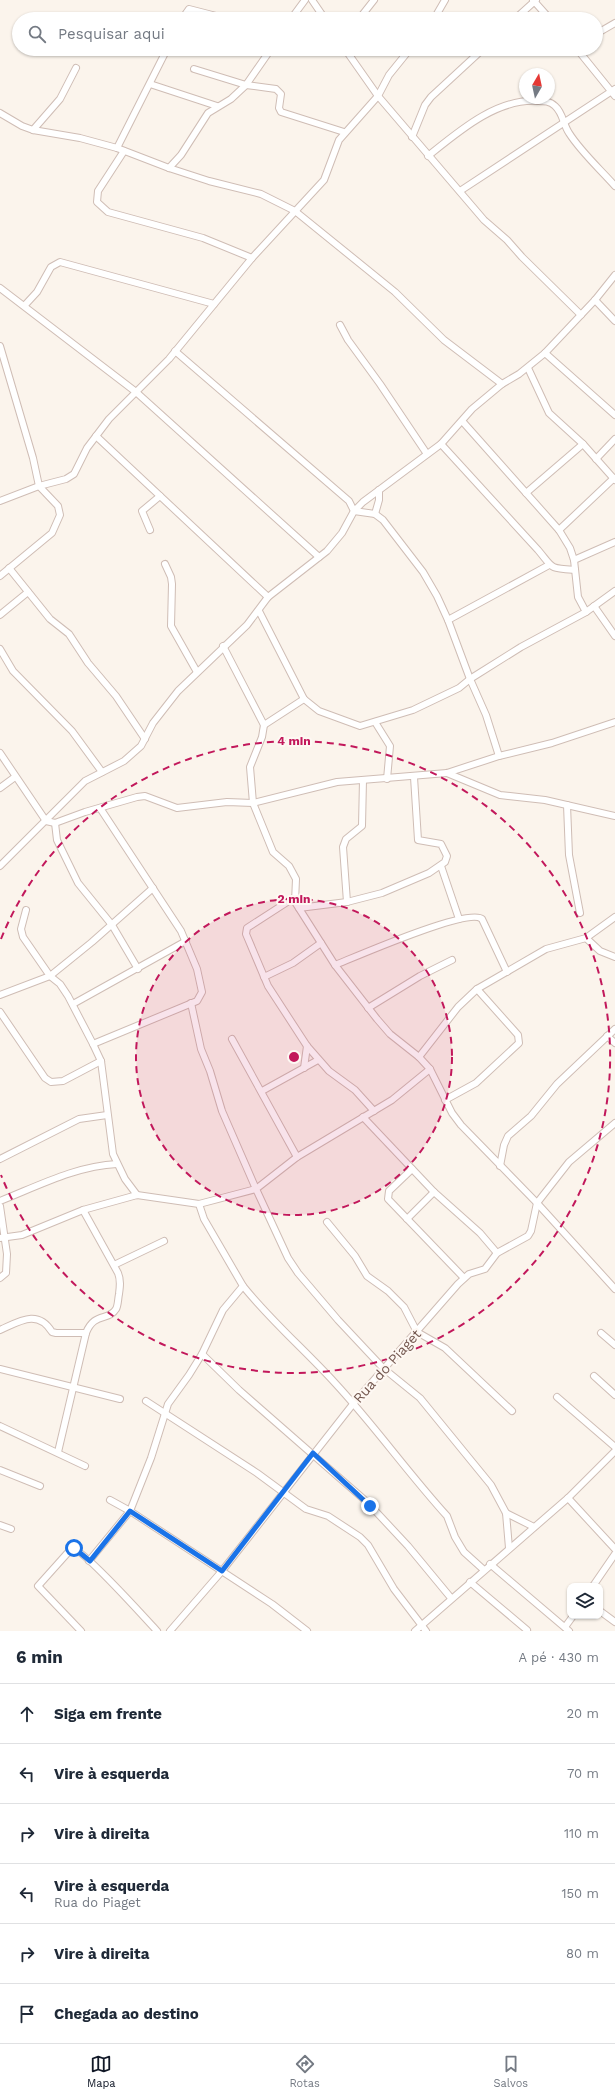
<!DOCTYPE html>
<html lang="pt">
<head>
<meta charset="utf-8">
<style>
  :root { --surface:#fff; --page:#f6f6f7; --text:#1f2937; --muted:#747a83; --line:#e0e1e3; --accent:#111827 }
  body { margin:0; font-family:"Work Sans",sans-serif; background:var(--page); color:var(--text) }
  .controls { position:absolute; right:12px; bottom:12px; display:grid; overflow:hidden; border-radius:8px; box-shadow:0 1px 3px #0004 }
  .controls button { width:36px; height:36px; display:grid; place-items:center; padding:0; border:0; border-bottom:1px solid var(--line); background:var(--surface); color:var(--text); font:20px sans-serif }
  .compass { position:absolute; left:519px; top:68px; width:36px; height:36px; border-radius:50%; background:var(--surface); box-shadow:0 1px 3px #0004; rotate:9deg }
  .stop { position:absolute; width:12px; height:12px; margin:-9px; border:3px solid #1a73e8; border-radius:50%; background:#fff }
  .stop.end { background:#1a73e8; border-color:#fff; box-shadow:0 1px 4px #0008 }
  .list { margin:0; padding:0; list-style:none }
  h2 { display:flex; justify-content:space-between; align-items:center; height:52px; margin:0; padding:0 16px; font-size:17px }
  h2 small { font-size:13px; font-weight:400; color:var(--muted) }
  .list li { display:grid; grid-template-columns:26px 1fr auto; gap:12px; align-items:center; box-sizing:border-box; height:60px; padding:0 16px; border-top:1px solid var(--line) }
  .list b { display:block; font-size:15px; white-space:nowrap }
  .list p { margin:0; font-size:13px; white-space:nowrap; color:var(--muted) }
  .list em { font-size:13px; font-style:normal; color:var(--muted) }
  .icon { flex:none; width:22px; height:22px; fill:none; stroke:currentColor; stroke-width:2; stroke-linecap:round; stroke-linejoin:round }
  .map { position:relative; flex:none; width:615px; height:1631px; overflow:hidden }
  .search { position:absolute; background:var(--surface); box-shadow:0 1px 3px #0004; left:12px; right:12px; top:12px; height:44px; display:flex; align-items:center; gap:10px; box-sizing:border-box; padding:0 14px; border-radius:22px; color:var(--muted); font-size:15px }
  .sheet { height:412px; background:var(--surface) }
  nav { display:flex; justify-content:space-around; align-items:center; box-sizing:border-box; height:56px; border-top:1px solid var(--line); background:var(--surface); font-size:11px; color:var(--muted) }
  nav a { display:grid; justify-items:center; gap:2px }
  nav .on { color:var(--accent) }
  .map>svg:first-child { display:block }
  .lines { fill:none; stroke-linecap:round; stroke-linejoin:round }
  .minor-casing { stroke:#cfbdb5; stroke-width:8 }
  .minor { stroke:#fff; stroke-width:6 }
  .route { stroke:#1a73e8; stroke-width:5 }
  .ring { fill:none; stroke:#c2185b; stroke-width:2; stroke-dasharray:7 5 }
  .labels { text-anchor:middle; stroke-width:4; stroke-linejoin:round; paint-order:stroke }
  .street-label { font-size:14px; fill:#755951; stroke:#fef8f3 }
  .centre { fill:#c2185b; stroke:#fef8f3; stroke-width:2 }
  .ring-label { font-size:12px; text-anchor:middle; font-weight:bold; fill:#c2185b; stroke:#fef8f3; stroke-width:4; stroke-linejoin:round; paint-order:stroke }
</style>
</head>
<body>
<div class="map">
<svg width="615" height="1631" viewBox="0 0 615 1631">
  <rect width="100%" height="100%" fill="#fbf4ec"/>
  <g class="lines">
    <g class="minor-casing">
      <g id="minor">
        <path d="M312,0L325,19"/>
        <path d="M533,0L550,19"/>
        <path d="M182,19L189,9L228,19"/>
        <path d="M291,19L305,0"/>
        <path d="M359,19L374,0"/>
        <path d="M434,19L445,0"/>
        <path d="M515,19L536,0"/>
        <path d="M596,34L615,23"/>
        <path d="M345,49L378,96L484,220L507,240L522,257L581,315"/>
        <path d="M577,49L615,96"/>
        <path d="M194,69L246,85L276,89L281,94L279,108L281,112L344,132"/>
        <path d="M150,84L217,106"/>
        <path d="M0,113L22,126L33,130L80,138L117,148L169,168L209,181L261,194L295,211L395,292L444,340L502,384"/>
        <path d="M33,130L60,99L76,68"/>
        <path d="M412,137L425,105L431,97L483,49"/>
        <path d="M117,148L167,49"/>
        <path d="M124,151L98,191L97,202L108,212L203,238L252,258"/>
        <path d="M428,156C459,131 497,98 538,101C544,101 550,101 555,106C563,113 563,124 569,133C581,152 600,169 615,186"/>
        <path d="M169,168L181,155L208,113L231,99L246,85L271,49"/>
        <path d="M460,191L615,89"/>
        <path d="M0,288L136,392L319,557"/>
        <path d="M595,300L615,321"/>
        <path d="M25,305L37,292L51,267L60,262L214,304"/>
        <path d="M340,325L348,340L380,384L427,454"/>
        <path d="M0,346L33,458L39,486L58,506L60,515L52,533L0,576"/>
        <path d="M175,351L349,501L354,511L375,514L383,520L423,572L437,596L448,620L470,679L486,715L499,756"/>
        <path d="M545,353L615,415"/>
        <path d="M528,368L549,413L583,444L615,480"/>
        <path d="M463,422L559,530L570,548L574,560L578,597L586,612"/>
        <path d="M96,436L268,597"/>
        <path d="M441,444L538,550C554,569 548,568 575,570"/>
        <path d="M596,459L615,439"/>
        <path d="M526,493L583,444"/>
        <path d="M0,501L39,486L66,479L74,474L87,448L109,419L169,359L252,258L324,180L339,140L378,96L389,75L410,49"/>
        <path d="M375,514L379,500V490"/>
        <path d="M150,530L142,511L160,496"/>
        <path d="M559,530L614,478"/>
        <path d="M574,560L615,542"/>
        <path d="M165,564L171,577L172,584L171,626L197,672"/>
        <path d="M9,568L50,619L69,634L88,663L116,696L145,739"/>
        <path d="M594,606L615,636"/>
        <path d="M259,611L304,699L319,711L360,726L413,710L459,688L470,679L521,647L586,612L615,591"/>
        <path d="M0,615L28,592"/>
        <path d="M448,620L549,565"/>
        <path d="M223,646L264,725L262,737L250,767L253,803L273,852L289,866L296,879L295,902L335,965L377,1019L390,1034L419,1057L430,1069L452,1113L461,1125L537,1203L615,1289"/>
        <path d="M0,649L13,671L72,731L102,772"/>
        <path d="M375,722L390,746L387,779"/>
        <path d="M264,725L304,699"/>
        <path d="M0,753L46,821L55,823L85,812L137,797L145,796L177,808L227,802L253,803L337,782L447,773L499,756L552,743L615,722"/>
        <path d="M447,773L500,795L545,800L615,816"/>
        <path d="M0,788L15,777"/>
        <path d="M567,805L569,855L580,913"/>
        <path d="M55,823L57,840L78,883L112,925L138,969"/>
        <path d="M0,866L85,781L124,761L141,746L153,723L178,691L247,625L268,597L327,551L342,533L354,511L363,502L441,444L472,409L502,384L519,374L545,353L595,300L615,275"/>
        <path d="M441,866L459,919"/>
        <path d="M295,897L247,928L246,934L268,986L307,1046L329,1071L355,1090L374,1111"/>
        <path d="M347,902L343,847L346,839L362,826L363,780"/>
        <path d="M299,908L347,902L382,893L429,873L445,862L447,856L441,844L418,840L414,777"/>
        <path d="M26,910L21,929L23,937L50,976L60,984L68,996L93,1044L101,1061L113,1154L125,1179L137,1195"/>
        <path d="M586,938L600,951L615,957"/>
        <path d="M335,965C355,957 469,907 482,919L507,972"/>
        <path d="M264,977L293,963L321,943"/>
        <path d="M0,995L50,976L92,942L153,888"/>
        <path d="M73,1004L186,941"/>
        <path d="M368,1008L420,976L452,960"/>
        <path d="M0,1012L45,1078L51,1082L63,1081L101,1061"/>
        <path d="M607,1036L615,1043"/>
        <path d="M232,1039L297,1157"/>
        <path d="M93,1044L197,1001L202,992L197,969L181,931L100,808"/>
        <path d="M419,1057L458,1007L477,989L546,949L586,938L615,917"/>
        <path d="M304,1068L307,1046"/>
        <path d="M430,1069L392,1100L297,1157L256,1189L288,1258L298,1273L338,1320L383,1368L420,1398L491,1485L506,1513L509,1548"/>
        <path d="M262,1091L318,1060"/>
        <path d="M445,1100L476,1083L519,1043L518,1035L477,989"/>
        <path d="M363,1117L434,1192L480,1233L497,1253"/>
        <path d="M0,1159L79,1119L107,1115"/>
        <path d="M500,1166L504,1145L508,1136L531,1116L557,1084L615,1029"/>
        <path d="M412,1169L389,1191L388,1199L464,1278"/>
        <path d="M0,1201C38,1186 76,1166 117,1164"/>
        <path d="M0,1206L7,1254L6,1273L0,1278"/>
        <path d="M407,1219L434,1192"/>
        <path d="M327,1222L355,1256L367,1276L388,1291L404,1307L417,1332L445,1348L512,1411"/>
        <path d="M0,1238L22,1235L83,1210L137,1195L199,1204L256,1189L222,1111L210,1071L201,1049L191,1003"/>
        <path d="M114,1265L164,1241"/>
        <path d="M243,1286C271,1321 305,1350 335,1383C374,1425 408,1473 447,1516L455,1537L464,1552L484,1570"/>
        <path d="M0,1330C20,1321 38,1309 52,1332L56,1333H86"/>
        <path d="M601,1333L615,1345"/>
        <path d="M202,1354L239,1390L367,1502L408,1546L451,1598"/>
        <path d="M0,1369L120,1399"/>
        <path d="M594,1376L615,1395"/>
        <path d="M557,1397L615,1447"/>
        <path d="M146,1401L257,1473L306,1509L328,1516L360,1537L368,1545L394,1589L426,1631"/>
        <path d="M0,1426L85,1466"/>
        <path d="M58,1452L86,1333C94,1312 109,1321 116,1309C118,1306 118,1299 119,1294C120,1287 121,1280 118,1273L83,1210"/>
        <path d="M0,1470L40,1486"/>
        <path d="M568,1498L615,1549"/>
        <path d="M110,1500L130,1511L272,1604L307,1631"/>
        <path d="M506,1513L534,1527"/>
        <path d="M0,1525L11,1529"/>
        <path d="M89,1561L130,1511L151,1458L168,1404L189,1375L202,1354L223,1310L243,1286L204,1219L199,1204"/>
        <path d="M490,1564L569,1631"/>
        <path d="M470,1582L527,1630"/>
        <path d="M593,1586L615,1554"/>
        <path d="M600,1611L615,1622"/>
        <path d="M565,1627L573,1616"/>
        <path d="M81,1631L38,1586L72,1548C83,1549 145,1618 157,1631"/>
        <path d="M170,1631L222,1571L353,1404L458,1284L469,1274L485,1269L497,1253L528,1236L531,1231L537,1203L569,1162L615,1123"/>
        <path d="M415,1631L568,1498L615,1451"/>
      </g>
    </g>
    <use href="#minor" class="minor"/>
  </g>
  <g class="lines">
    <path class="route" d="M74,1548L90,1561L130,1511L222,1571L313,1453L370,1506"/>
  </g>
  <circle cx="294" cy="1057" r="158" fill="#c2185b" fill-opacity=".12"/>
  <g class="ring">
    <circle cx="294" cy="1057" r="158"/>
    <path d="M1 939A316 316 0 1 1 1 1175"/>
  </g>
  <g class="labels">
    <g class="street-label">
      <text transform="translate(387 1366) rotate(-48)" y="5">Rua do Piaget</text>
    </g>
  </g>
  <circle cx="294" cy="1057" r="6" class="centre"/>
  <g class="ring-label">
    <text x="294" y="745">4 min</text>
    <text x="294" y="903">2 min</text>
  </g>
</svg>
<div class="controls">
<button><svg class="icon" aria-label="layers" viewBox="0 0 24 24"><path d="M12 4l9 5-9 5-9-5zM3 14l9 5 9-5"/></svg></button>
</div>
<svg class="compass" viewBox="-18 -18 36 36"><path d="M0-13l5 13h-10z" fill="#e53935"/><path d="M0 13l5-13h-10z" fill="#747a83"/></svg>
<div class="stop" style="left:74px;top:1548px"></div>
<div class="stop end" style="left:370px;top:1506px"></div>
<div class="search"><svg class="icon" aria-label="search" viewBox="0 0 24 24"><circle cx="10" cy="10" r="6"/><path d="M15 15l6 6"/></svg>Pesquisar aqui</div>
</div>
<section class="sheet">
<h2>6 min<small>A pé · 430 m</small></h2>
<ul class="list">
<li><svg class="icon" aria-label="ahead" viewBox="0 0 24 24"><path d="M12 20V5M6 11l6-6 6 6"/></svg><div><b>Siga em frente</b></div><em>20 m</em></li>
<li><svg class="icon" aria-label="left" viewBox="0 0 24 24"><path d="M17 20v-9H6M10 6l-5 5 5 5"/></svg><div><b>Vire à esquerda</b></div><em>70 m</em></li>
<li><svg class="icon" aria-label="right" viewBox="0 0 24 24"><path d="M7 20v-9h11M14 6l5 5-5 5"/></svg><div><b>Vire à direita</b></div><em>110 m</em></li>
<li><svg class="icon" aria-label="left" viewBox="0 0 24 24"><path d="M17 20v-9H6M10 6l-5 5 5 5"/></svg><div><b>Vire à esquerda</b><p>Rua do Piaget</p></div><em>150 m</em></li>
<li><svg class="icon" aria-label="right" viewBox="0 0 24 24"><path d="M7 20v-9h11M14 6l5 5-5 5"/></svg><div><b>Vire à direita</b></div><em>80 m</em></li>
<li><svg class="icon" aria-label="arrive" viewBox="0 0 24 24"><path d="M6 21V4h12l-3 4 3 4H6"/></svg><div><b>Chegada ao destino</b></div></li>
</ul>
</section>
<nav>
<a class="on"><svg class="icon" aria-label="map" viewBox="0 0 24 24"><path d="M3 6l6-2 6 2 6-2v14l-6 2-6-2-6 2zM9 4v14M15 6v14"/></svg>Mapa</a>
<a><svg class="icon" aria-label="directions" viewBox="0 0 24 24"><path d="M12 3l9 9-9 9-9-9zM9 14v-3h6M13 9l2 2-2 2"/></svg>Rotas</a>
<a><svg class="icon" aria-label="saved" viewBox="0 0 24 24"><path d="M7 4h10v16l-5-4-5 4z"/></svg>Salvos</a>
</nav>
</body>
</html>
